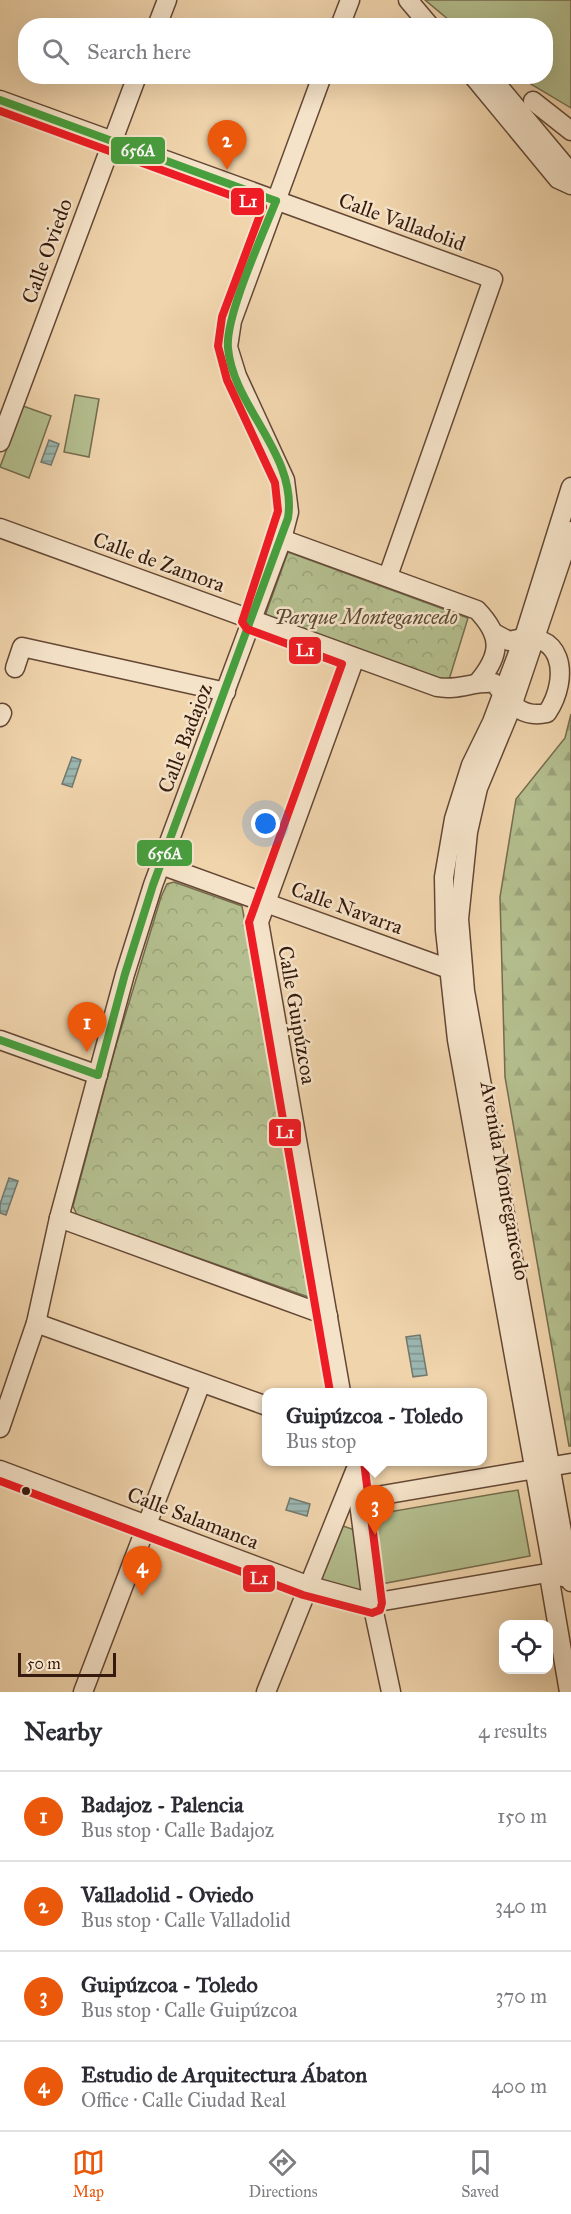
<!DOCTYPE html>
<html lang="en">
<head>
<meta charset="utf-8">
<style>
  :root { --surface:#fff; --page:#f7f7f7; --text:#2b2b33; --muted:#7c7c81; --line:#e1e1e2; --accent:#ea580c }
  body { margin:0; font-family:"IM FELL Great Primer",serif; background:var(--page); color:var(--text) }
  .controls { position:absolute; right:18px; bottom:18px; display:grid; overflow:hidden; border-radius:12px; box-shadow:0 6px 24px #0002 }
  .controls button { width:54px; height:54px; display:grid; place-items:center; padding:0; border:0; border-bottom:2px solid var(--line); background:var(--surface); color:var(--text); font:30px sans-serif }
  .scale { position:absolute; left:18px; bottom:15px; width:98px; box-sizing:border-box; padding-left:6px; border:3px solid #351a0d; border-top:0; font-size:16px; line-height:21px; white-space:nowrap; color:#351a0d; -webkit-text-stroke:4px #f5e3c9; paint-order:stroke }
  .you { position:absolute; left:266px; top:824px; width:21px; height:21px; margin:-15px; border:4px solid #fff; border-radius:50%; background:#1a73e8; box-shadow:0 0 0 9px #1a73e833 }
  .badge { display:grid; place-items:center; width:39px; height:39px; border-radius:50%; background:var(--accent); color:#fff; font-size:20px; font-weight:700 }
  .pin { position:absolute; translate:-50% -50px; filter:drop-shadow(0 2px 3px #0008) }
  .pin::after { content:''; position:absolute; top:32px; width:21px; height:18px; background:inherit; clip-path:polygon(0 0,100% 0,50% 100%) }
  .popup { position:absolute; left:262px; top:1388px; width:225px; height:78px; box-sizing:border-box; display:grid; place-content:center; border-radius:12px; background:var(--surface); filter:drop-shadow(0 2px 4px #0005); font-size:20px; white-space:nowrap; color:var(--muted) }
  .popup b { font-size:22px; color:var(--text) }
  .popup::after { content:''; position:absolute; left:50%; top:100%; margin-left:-12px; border:12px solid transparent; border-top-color:var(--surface) }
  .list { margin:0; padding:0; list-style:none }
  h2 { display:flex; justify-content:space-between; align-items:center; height:78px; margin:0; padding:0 24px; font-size:26px }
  h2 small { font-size:20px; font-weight:400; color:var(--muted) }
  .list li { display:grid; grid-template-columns:39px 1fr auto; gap:18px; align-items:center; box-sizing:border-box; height:90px; padding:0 24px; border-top:2px solid var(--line) }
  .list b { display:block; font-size:22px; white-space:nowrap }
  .list p { margin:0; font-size:20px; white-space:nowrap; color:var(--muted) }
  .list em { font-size:20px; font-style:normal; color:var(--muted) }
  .icon { flex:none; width:33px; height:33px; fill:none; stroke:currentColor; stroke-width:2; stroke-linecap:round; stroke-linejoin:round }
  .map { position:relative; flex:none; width:571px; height:1692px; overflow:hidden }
  .search { position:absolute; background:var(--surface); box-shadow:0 6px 24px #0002; left:18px; right:18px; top:18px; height:66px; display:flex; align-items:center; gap:15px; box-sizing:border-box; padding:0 21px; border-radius:24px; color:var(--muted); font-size:22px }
  .sheet { height:438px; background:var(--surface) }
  nav { display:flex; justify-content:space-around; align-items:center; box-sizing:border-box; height:84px; border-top:2px solid var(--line); background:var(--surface); font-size:16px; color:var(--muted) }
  nav a { display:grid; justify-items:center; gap:3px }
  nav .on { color:var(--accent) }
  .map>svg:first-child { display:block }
  .green { fill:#b4be8e; stroke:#746c4e; stroke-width:1.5 }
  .forest { fill:url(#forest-firs); stroke:#746c4e; stroke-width:1.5 }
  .park { fill:url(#park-crowns); stroke:#746c4e; stroke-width:1.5 }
  .water { fill:url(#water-rules); stroke:#72786f; stroke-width:1.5 }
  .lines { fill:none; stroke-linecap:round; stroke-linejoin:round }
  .minor-casing { stroke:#644835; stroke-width:21 }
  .minor { stroke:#f5e3c9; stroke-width:18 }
  .bus-1-casing { stroke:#f5e3c9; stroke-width:12 }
  .bus-2-casing { stroke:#f5e3c9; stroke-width:12 }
  .bus-1 { stroke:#479f3e; stroke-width:8 }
  .bus-2 { stroke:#ee1c25; stroke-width:8 }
  .bus-dot { fill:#351a0d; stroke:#f5e3c9; stroke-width:2 }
  .labels { text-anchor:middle; stroke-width:5; stroke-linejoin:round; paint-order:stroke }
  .street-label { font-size:21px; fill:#351a0d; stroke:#f5e3c9 }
  .park-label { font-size:21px; font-style:italic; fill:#5b4b34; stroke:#f5e3c9 }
  .line-badge { stroke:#f5e3c9; stroke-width:2 }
  .badge-label { font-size:16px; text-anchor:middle; font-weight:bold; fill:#fff }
</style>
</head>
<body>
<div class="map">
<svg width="571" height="1692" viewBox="0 0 571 1692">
  <defs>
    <pattern id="forest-firs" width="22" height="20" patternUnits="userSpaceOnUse" patternTransform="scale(1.5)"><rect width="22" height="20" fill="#b4be8e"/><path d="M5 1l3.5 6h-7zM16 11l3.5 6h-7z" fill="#9ba379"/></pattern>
    <pattern id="park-crowns" width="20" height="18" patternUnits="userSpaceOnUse" patternTransform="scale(1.5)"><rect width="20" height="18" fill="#b4be8e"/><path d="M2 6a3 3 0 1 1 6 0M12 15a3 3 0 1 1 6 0" fill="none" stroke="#9ba379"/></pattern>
    <pattern id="water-rules" width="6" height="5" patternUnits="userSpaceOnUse" patternTransform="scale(1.5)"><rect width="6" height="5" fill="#9bb7b1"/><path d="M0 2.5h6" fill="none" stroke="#7f948e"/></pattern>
  </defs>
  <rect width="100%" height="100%" fill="#f0d4ac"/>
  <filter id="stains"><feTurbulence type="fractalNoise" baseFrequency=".00333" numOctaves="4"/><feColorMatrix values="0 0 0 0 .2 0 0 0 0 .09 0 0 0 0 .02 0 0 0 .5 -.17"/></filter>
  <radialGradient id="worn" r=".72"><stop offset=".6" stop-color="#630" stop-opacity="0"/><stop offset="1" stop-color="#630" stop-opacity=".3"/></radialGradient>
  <g class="green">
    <path d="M425,0H571V108L519,77L546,76V26L455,25Z"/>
    <path d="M75,395L99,399L89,457L64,452Z"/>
    <path d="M23,406L51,416L29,478L0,467Z"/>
    <path d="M518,1490L530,1556L381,1584L371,1515Z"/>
    <path d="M343,1526L352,1529L355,1535L362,1592L319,1581Z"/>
  </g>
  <path class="forest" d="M571,714V1446H569L505,1077L500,897L516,799L565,738Z"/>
  <g class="park">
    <path d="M288,552L468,618L448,683L265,616Z"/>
    <path d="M174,882L242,906L314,1299L77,1215L73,1206L115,1049L161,897L167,884Z"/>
  </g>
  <g class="water">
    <path d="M49,440L59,444L51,465L41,462Z"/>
    <path d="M72,757L81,760L72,787L62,784Z"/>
    <path d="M9,1178L18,1181L6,1215L0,1213V1204Z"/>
    <path d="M420,1335L427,1375L413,1377L406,1337Z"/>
    <path d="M290,1498L310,1504L307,1516L286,1510Z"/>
  </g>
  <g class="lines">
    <g class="minor-casing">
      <g id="minor">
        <path d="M408,0L430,26"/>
        <path d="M157,26L167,0"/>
        <path d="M340,26L350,0"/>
        <path d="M473,76L558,179L571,185"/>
        <path d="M490,76L571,173"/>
        <path d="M0,100L493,279L388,576"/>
        <path d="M533,101L571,131"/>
        <path d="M0,442L137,76"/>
        <path d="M0,528L437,687C458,691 474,681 494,683C510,701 519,719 547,713C571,677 563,625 509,641L494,633"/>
        <path d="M571,531L512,706L478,788L468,832L459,919L465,991L571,1582"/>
        <path d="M282,539L477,610C502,636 501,654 479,681"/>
        <path d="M15,668L22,647L226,692"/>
        <path d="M0,717L2,713"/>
        <path d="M161,865L449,969"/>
        <path d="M0,1040L98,1075"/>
        <path d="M59,1218L328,1316"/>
        <path d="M36,1323L267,1406"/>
        <path d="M341,1392L259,922L355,658"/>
        <path d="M0,1428L36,1323L59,1218L125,974L153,885L282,539L289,512L285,480L237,376L228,347L232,321L322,76"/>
        <path d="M0,1470L307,1585L372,1603L553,1572L562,1577"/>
        <path d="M355,1472L372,1603L391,1692"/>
        <path d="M359,1499L571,1463"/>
        <path d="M83,1692L201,1383"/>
        <path d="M266,1692L355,1471"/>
        <path d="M569,1692L550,1581L553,1572L457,1040L445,930L444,877L454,819L471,765L492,722L524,637L571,487"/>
      </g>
    </g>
    <use href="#minor" class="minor"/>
    <g class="bus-1-casing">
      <g id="bus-1">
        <path d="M0,100L276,201"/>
        <path d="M0,1040L98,1075"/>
        <path d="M98,1075L125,974L153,885L288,518C298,455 233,407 228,348C225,316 263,234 276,201"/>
      </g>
    </g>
    <g class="bus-2-casing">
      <g id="bus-2">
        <path d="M0,111L263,207L222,317L218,346L227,380L275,483L278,511L242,622L247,629L342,664L249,922L330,1392"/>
        <path d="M0,1481L303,1595L372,1613L380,1610L382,1603L364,1462"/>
      </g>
    </g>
    <use href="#bus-1" class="bus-1"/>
    <use href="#bus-2" class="bus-2"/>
  </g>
  <circle class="bus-dot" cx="26" cy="1491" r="5"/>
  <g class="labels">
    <g class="street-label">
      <text transform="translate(402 222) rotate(20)" y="7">Calle Valladolid</text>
      <text transform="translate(47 251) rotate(-70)" y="7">Calle Oviedo</text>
      <text transform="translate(159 562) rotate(20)" y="7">Calle de Zamora</text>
      <text transform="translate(185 738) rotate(-69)" y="7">Calle Badajoz</text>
      <text transform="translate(347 908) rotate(20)" y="7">Calle Navarra</text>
      <text transform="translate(297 1015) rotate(80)" y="7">Calle Guipúzcoa</text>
      <text transform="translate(505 1181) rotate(80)" y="7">Avenida Montegancedo</text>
      <text transform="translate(193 1518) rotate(21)" y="7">Calle Salamanca</text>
    </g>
    <g class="park-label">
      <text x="366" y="624">Parque Montegancedo</text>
    </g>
  </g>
  <g class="line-badge">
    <rect x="110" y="136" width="56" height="29" rx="6" fill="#479f3e"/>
    <rect x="230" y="187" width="35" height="29" rx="6" fill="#ee1c25"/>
    <rect x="288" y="636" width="34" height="29" rx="6" fill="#ee1c25"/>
    <rect x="136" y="839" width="57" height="28" rx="6" fill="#479f3e"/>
    <rect x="268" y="1118" width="34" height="29" rx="6" fill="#ee1c25"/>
    <rect x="242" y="1564" width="34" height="29" rx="6" fill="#ee1c25"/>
  </g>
  <g class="badge-label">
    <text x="138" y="156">656A</text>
    <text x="248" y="207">L1</text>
    <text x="305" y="656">L1</text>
    <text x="165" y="859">656A</text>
    <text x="285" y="1138">L1</text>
    <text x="259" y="1584">L1</text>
  </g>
  <rect width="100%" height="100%" filter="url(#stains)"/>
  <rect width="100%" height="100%" fill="url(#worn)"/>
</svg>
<div class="controls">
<button><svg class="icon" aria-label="locate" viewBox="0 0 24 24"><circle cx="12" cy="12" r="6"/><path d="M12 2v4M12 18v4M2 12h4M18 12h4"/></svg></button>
</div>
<div class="scale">50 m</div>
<div class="you"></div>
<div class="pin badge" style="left:87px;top:1052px">1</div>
<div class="pin badge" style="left:227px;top:170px">2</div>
<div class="pin badge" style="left:375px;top:1535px">3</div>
<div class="popup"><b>Guipúzcoa - Toledo</b>Bus stop</div>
<div class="pin badge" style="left:142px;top:1596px">4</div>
<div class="search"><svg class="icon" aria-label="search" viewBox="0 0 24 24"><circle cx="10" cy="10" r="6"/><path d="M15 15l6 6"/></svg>Search here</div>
</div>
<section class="sheet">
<h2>Nearby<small>4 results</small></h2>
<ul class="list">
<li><span class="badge">1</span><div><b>Badajoz - Palencia</b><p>Bus stop · Calle Badajoz</p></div><em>150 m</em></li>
<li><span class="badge">2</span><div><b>Valladolid - Oviedo</b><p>Bus stop · Calle Valladolid</p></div><em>340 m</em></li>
<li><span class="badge">3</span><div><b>Guipúzcoa - Toledo</b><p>Bus stop · Calle Guipúzcoa</p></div><em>370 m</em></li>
<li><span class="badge">4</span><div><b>Estudio de Arquitectura Ábaton</b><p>Office · Calle Ciudad Real</p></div><em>400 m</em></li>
</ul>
</section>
<nav>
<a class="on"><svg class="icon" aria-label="map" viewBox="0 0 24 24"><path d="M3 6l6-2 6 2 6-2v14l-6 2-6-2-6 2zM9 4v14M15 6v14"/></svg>Map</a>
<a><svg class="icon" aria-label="directions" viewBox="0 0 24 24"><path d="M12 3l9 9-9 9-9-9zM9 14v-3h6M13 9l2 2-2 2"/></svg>Directions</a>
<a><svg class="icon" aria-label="saved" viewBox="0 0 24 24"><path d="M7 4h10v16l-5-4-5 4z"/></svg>Saved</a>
</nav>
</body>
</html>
